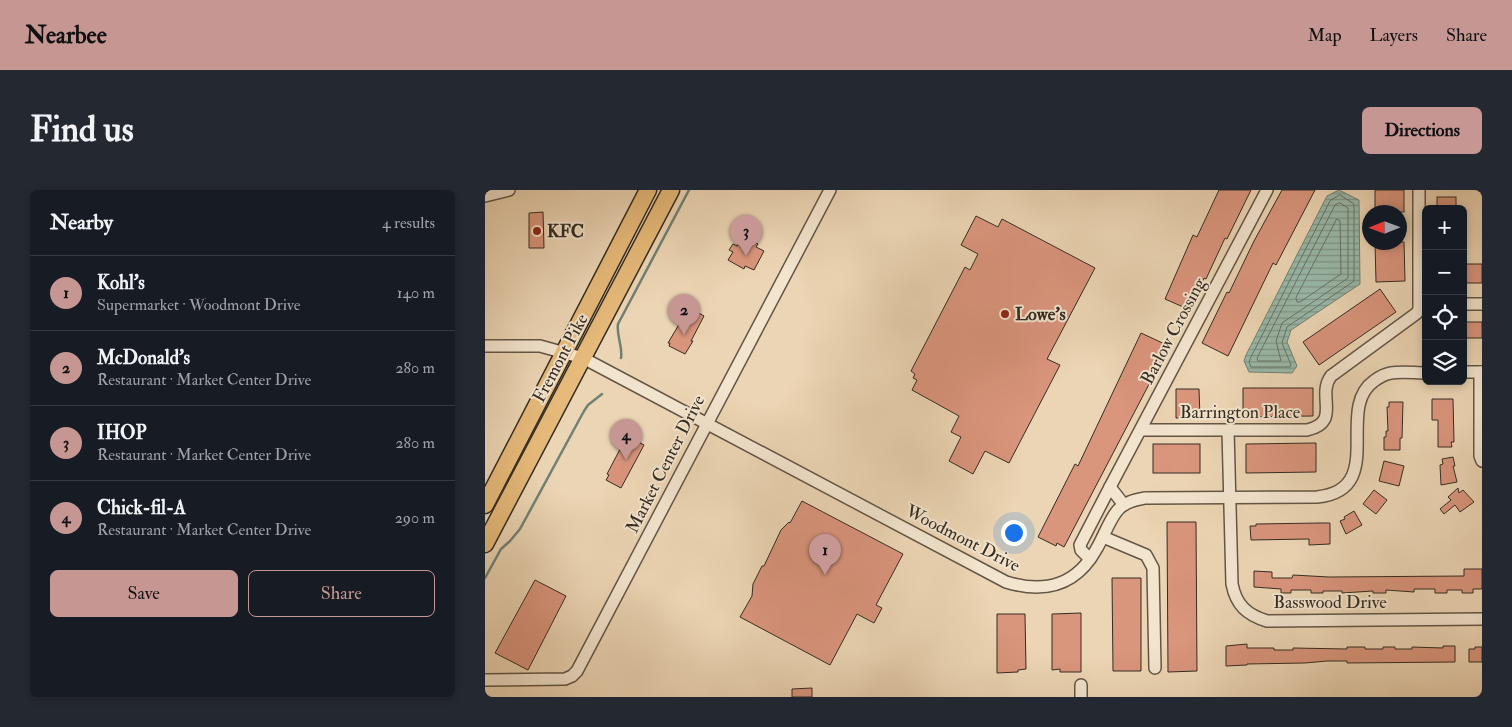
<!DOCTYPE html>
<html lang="en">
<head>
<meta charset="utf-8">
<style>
  :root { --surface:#171b24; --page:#242831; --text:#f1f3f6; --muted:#9ea1a6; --line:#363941; --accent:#c59692 }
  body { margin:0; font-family:"IM FELL Double Pica",serif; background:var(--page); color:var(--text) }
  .controls { position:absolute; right:15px; top:15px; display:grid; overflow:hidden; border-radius:8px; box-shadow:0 2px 8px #0003 }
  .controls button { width:45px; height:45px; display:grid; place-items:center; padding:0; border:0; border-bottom:1px solid var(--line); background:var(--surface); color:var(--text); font:25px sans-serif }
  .compass { position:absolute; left:877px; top:15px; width:45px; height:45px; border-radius:50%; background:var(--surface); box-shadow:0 2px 8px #0003; rotate:269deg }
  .you { position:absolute; left:528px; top:342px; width:18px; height:18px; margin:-12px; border:4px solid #fff; border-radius:50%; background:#1a73e8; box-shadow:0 0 0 8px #1a73e833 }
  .badge { display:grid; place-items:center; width:32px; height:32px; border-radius:50%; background:var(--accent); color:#111; font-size:16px; font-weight:700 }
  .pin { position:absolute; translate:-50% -41px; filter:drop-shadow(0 1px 2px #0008) }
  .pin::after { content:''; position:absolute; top:26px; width:18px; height:15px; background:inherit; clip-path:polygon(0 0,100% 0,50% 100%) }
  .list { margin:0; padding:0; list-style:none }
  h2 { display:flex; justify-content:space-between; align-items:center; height:65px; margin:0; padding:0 20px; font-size:21px }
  h2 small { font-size:16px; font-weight:400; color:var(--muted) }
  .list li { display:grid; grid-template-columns:32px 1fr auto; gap:15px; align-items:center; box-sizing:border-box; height:75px; padding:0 20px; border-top:1px solid var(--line) }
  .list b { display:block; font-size:19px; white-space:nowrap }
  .list p { margin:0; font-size:16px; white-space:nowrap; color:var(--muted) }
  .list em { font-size:16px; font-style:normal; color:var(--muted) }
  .actions { display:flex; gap:10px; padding:15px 20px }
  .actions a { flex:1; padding:11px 0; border:1px solid var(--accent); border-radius:8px; text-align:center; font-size:18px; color:var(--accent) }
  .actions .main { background:var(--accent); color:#111 }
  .icon { flex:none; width:28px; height:28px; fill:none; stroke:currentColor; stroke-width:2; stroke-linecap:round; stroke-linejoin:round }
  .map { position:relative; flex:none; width:997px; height:507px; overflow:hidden; border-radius:8px }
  header { display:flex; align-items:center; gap:30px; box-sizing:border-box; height:70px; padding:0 25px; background:var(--accent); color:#111 }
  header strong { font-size:24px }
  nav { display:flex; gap:28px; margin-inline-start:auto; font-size:18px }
  .intro { display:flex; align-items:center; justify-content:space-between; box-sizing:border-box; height:120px; padding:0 30px }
  h1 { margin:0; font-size:35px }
  .button { padding:12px 22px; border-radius:8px; background:var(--accent); color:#111; font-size:18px; font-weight:700 }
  main { display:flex; gap:30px; padding:0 30px }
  aside { flex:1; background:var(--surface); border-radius:8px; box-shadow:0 2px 8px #0003 }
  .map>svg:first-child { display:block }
  .water { fill:url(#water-rules); stroke:#718174 }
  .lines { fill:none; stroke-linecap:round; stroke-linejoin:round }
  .shore { stroke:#677266; stroke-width:1 }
  .stream { stroke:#718174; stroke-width:2.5 }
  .building { fill:#da957d; stroke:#352c22 }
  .minor-casing { stroke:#635646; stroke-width:14 }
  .highway-casing { stroke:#352c22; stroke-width:19 }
  .minor { stroke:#f3e4ce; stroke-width:11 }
  .highway { stroke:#e6ba7a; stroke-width:16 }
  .poi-dot { fill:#8f2418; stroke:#f3e4ce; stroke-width:2 }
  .labels { text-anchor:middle; stroke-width:4; stroke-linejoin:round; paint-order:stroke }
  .poi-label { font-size:18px; font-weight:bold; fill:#352c22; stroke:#f3e4ce; text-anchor:start }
  .street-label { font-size:18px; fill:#352c22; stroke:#f3e4ce }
</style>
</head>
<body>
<header>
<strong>Nearbee</strong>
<nav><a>Map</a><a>Layers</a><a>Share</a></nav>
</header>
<div class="intro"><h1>Find us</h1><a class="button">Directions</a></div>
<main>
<aside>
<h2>Nearby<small>4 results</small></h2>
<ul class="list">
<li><span class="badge">1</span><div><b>Kohl's</b><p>Supermarket · Woodmont Drive</p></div><em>140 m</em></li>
<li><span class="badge">2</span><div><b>McDonald's</b><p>Restaurant · Market Center Drive</p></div><em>280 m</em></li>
<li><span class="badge">3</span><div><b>IHOP</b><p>Restaurant · Market Center Drive</p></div><em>280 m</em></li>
<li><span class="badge">4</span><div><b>Chick-fil-A</b><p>Restaurant · Market Center Drive</p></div><em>290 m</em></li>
</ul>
<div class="actions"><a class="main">Save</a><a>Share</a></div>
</aside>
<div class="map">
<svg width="997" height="507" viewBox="0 0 997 507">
  <defs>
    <pattern id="water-rules" width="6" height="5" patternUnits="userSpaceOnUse" patternTransform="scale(1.25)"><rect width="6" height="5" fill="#99b9aa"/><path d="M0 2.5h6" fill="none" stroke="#7e978a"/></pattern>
  </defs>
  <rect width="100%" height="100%" fill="#ecd5b4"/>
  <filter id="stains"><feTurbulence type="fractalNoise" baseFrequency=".004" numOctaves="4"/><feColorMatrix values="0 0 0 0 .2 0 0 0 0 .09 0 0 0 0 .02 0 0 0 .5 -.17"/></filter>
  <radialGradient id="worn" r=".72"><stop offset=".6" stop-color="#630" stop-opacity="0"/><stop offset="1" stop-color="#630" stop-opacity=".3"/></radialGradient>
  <path class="water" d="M854,0L874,10L875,94L806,140L802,152L812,176L807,183L764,182L759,171L761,165L842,6Z"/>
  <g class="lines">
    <g class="shore">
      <path d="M855,5L869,14V91L802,137L797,153L806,175L805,177H766L764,172L766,167L845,11Z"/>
      <path d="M855,13L863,18V88L797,133L791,151L796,171H773L772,168L850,15Z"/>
      <path d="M852,29L855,31L856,84L815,112H812L811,108Z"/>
    </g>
    <g class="stream">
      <path d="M136,168C138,156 131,145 133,134L204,0"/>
      <path d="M0,388L16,359L25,351L35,339L99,221L103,215L117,204"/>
    </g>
  </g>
  <g class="building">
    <path d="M734,0H766L742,49L740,48L721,89L719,88L705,120L680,109L708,45L712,47Z"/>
    <path d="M797,0H830L791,75L788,73L743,166L717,153L742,102L744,103L769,51Z"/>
    <rect x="890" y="0" width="29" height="22"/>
    <rect x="952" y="7" width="19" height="12"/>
    <path d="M58,22L59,58H44V23Z"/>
    <path d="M491,26L513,37L517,29L610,78L562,169L575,175L524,273L500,261L488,284L464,271L476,247L466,242L474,226L427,200L432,190L428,188L430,184L426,181L480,77L485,80L493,64L476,55Z"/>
    <path d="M257,46L273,54L271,57L279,61L269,80L260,76L259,79L243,70L248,62L244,60L248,54L252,56Z"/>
    <path d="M890,52H919L920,91L891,92Z"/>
    <rect x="978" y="74" width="19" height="19"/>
    <path d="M895,99L911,122L834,175L818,152Z"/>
    <path d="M202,121L209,124L210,121L219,126L206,151H208L200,164L184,156L185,153H183Z"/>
    <rect x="978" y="132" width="19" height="16"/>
    <path d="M656,143L684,156L579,357L572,353L571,356L553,347L590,274L593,276Z"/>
    <path d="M758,198H828V226L758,227Z"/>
    <path d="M691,199H714L715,227L691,228Z"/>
    <path d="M947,209H968L969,252H966L967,257H953V230H947Z"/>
    <path d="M904,212H918L917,248H915V260H899V247H901V241H903L902,217H904Z"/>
    <path d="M142,246L159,255L136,298L121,290L124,285L122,284Z"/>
    <path d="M831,253V282L761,283V254Z"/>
    <rect x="668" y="254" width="47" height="29"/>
    <path d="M968,267L970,276H968L972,292L956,295L955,275L958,274L957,269Z"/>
    <path d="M899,271L919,276L914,296L894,291Z"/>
    <path d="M973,298L974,303L978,300L989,312L975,322L970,315L959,324L955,319L966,310L963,307Z"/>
    <path d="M889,300L902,310L891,324L878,314Z"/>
    <path d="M317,311L418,364L391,415L397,418L389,433L372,424L345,475L255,427L267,406L268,394L277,376H279L296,340L304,332L305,333Z"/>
    <path d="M869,321L877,335L861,344L855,331L860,329L859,327Z"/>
    <path d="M682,332H711L712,481L683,482Z"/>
    <path d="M835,333H845V354L824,355V349L766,350L765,336H771V334Z"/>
    <path d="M979,379H997V399H988V403H977V400H962V403H950V399H929V402L901,400V403H888V401L857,403V401H838V403H826V400H806V403H796V399L769,397V381L787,382V388H807L808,385L844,387L979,386Z"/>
    <path d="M627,388H656V481H628Z"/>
    <path d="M50,390L81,406L43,480L10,463Z"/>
    <path d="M596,423V482H575V479L567,480V424Z"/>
    <path d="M512,424H540L541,479L533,480V482L512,483Z"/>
    <path d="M762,454V458H789V460H808V458L862,459V457H880V459H898V457H910V459H927V457L958,458V456H970V472L862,473V471H842L820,473L762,474V475L741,476V456Z"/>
    <path d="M990,457H997V472H984V459H990Z"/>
    <path d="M327,498V507H307V499Z"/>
  </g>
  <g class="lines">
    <g class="minor-casing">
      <g id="minor">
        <path d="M0,6L24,0"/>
        <path d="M978,114H997"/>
        <path d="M0,156H55L98,168L521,392C561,404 592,395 612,358C619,346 624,331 632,321C639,312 650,310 660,308L832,307C903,300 849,219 889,191C893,188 900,184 906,183C917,181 930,183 941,183"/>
        <path d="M978,182H997"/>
        <path d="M995,182V266L997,271"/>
        <path d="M656,240H822C857,232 831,206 846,186L932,123L934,119V0"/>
        <path d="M743,240L747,394C751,415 762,425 782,431L997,429"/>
        <path d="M639,315L625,297L782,0"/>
        <path d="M618,347L661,365L668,378L670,478"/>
        <path d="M605,369L596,360L595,355L625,297"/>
        <path d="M0,490L80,489L87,486L92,481L345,0"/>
        <path d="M596,495V507"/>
      </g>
    </g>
    <g class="highway-casing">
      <g id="highway">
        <path d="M0,315L163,0"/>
        <path d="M0,354L186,0"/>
      </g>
    </g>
    <use href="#minor" class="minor"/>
    <use href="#highway" class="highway"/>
  </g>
  <g class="poi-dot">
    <circle cx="52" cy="41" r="5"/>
    <circle cx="520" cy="124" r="5"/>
  </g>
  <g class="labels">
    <g class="poi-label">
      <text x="62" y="47">KFC</text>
      <text x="530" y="130">Lowe's</text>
    </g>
    <g class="street-label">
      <text transform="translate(688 141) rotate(-62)" y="6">Barlow Crossing</text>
      <text transform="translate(75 168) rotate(-62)" y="6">Fremont Pike</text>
      <text x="755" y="228">Barrington Place</text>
      <text transform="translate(180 274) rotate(-63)" y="6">Market Center Drive</text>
      <text transform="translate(478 348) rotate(27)" y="6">Woodmont Drive</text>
      <text x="845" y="418">Basswood Drive</text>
    </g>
  </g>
  <rect width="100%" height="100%" filter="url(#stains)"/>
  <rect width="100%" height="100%" fill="url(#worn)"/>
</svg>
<div class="controls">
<button>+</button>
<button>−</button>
<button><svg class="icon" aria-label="locate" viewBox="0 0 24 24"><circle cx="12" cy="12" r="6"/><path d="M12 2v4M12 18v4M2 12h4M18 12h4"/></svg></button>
<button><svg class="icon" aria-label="layers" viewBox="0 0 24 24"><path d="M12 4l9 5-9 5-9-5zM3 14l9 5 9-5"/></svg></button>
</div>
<svg class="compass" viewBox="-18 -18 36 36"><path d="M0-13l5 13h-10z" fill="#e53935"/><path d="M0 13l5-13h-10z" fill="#9ea1a6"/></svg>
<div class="you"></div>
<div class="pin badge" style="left:340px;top:385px">1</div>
<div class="pin badge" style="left:199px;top:145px">2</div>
<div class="pin badge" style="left:261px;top:66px">3</div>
<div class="pin badge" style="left:141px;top:270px">4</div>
</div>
</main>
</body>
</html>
